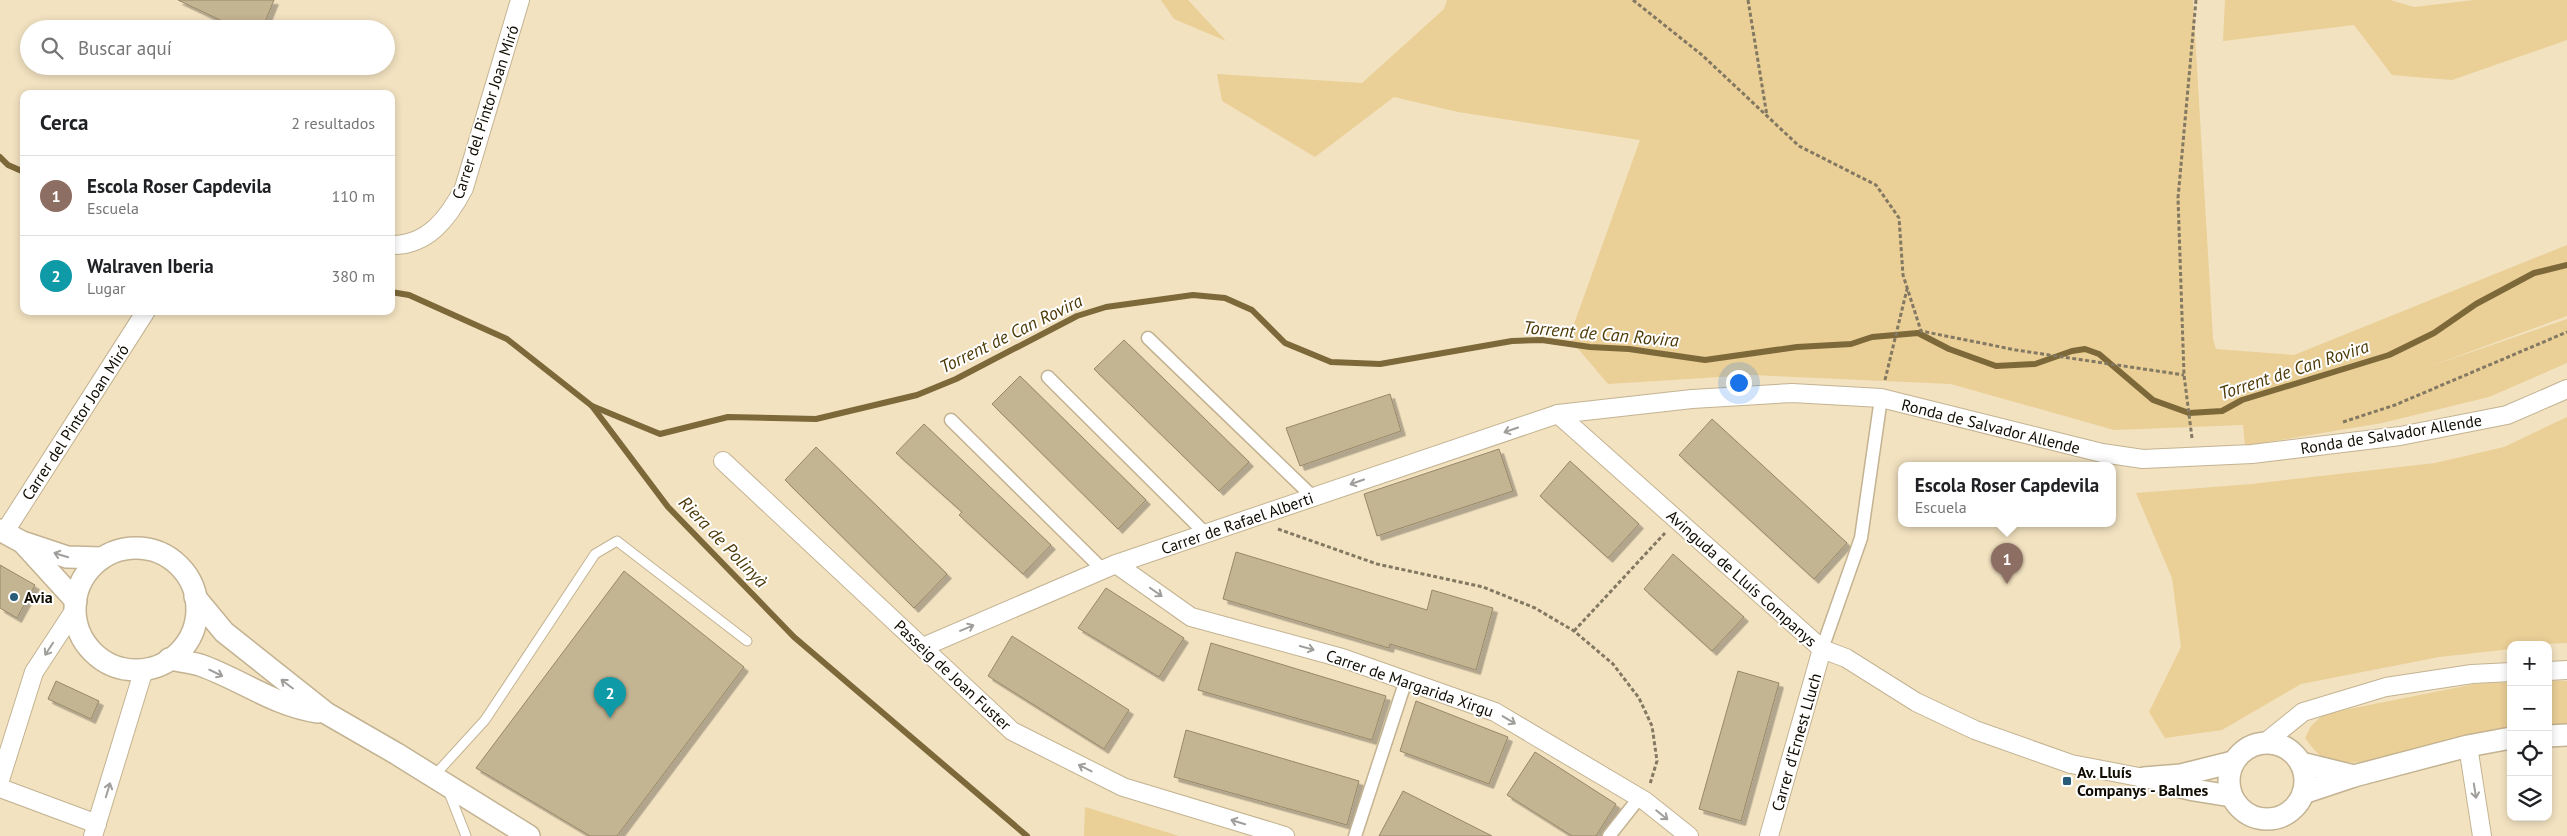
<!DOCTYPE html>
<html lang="es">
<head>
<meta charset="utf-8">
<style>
  :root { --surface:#fff; --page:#f6f6f6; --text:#202124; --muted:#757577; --line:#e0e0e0; --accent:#d93025 }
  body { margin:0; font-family:"PT Sans",sans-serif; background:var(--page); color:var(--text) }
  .controls { position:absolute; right:15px; bottom:15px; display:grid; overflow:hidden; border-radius:10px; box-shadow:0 2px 8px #0003 }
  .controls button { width:45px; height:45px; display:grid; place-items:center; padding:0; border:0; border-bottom:1px solid var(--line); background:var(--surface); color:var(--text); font:25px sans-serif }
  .you { position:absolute; left:1738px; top:382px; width:18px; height:18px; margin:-12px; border:4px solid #fff; border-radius:50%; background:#1a73e8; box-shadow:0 0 0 8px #1a73e833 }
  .badge { display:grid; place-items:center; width:32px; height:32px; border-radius:50%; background:var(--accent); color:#fff; font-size:16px; font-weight:700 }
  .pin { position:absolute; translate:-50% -41px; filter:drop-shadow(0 1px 2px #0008) }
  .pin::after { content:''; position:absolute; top:26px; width:18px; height:15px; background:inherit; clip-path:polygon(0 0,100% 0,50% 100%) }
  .popup { position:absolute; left:1898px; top:462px; width:218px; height:65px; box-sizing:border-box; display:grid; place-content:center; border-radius:10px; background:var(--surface); filter:drop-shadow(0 1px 4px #0005); font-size:16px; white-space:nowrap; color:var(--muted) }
  .popup b { font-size:19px; color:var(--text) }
  .popup::after { content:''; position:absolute; left:50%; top:100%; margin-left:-10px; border:10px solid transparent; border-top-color:var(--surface) }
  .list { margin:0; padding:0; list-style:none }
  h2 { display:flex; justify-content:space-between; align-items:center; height:65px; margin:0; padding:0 20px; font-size:21px }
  h2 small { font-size:16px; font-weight:400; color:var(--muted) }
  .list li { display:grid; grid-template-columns:32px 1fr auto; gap:15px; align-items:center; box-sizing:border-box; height:80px; padding:0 20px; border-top:1px solid var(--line) }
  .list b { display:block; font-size:19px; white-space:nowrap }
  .list p { margin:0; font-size:16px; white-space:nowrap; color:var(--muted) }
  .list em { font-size:16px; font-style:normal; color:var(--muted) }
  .icon { flex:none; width:28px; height:28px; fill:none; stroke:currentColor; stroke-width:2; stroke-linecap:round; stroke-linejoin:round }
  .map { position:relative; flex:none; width:2567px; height:836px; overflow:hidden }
  .search { position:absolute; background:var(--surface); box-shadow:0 2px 8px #0003; left:20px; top:20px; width:375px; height:55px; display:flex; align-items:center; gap:12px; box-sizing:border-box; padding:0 18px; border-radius:28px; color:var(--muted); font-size:19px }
  .panel { position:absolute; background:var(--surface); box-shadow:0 2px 8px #0003; left:20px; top:90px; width:375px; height:225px; border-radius:10px }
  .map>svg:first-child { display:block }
  .green { fill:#eacf96 }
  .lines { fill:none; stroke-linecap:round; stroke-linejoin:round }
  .stream { stroke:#7d683a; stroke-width:6 }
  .building { fill:#c3b492; stroke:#978868; filter:url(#shadow) }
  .service-casing { stroke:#c3b392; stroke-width:11 }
  .pedestrian-casing { stroke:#c3b392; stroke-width:15 }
  .minor-casing { stroke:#c3b392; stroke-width:20 }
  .tertiary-casing { stroke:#c3b392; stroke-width:24 }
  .path { stroke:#837862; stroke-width:3; stroke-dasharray:4 2.5; stroke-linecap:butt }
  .service { stroke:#fff; stroke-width:9 }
  .pedestrian { stroke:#fff; stroke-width:12 }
  .minor { stroke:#fff; stroke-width:18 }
  .tertiary { stroke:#fff; stroke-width:21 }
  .oneway { stroke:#a09e9a }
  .poi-dot { fill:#285c79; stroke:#fff; stroke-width:2 }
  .labels { text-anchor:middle; stroke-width:4; stroke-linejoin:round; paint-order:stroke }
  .street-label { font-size:16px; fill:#110c02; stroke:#fff }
  .poi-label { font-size:16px; font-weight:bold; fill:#110c02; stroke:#fff; text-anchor:start }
  .water-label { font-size:18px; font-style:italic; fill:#4d3a06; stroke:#fff }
</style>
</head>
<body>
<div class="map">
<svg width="2567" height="836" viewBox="0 0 2567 836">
  <defs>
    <filter id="shadow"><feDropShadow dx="4.5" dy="4.5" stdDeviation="0" flood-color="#0004"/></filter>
  </defs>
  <rect width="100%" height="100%" fill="#f2e2c0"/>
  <g class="green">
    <path d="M1161,0H1188L1226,41L1174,19Z"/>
    <path d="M1447,0H2193L2213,339L2216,349L2294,355L2567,245V316L2428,367L2567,319V363L2489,397L2382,423L2245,446L2243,425L2114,430L1951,384L1752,375L1608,384L1569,338L1640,140L1458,112L1394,97L1315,157L1222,101L1217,74L1362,83L1444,9Z"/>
    <path d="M2225,0H2390L2414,7L2474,0H2567V40L2452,80L2392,75L2354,25L2223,41Z"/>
    <path d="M2567,417V643L2511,645V649L2439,657L2301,684L2222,730L2165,738L2149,712L2181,647L2172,578L2136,493L2252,484L2435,463L2504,447Z"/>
    <path d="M2548,681H2567V724L2548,725Z"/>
    <path d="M2511,682V730C2464,741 2371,773 2327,759C2317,755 2311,746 2305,738L2311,726L2324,714L2475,684Z"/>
    <path d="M1085,807L1179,836H1084Z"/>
  </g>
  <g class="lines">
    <g class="stream">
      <path d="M0,157L8,165L24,172"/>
      <path d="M391,292L409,295L507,339L592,406L668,507L794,637L1027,836"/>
      <path d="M592,406L660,434L728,417L816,419L917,395L956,379L1077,316L1106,307L1193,295L1225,298L1252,310L1285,343L1331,362L1380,364L1512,341L1542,340L1590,347L1629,349L1705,360L1797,347L1851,344L1872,337L1918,333L1949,349L1996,366L2035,364L2072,351L2085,349L2099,354L2153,400L2189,413L2222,411L2242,400L2389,355L2434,333L2476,304L2534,273L2567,265"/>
    </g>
  </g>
  <g class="building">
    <path d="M178,0H274L262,29H239Z"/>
    <path d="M1124,340L1249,462L1219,491L1094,369Z"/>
    <path d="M1020,376L1146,500L1118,529L992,404Z"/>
    <path d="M1390,394L1401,431L1300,466L1286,428Z"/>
    <path d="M1712,419L1847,543L1814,579L1679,455Z"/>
    <path d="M924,424L1051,545L1023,574L959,515L962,512L896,453Z"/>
    <path d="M816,447L947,574L914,608L785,480Z"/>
    <path d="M1499,449L1513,491L1377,536L1364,494Z"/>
    <path d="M1570,461L1639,524L1608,558L1540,496Z"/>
    <path d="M1236,552L1427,610L1432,590L1493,608L1476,670L1390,644L1389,648L1223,599Z"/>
    <path d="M1673,554L1744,617L1712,651L1644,589Z"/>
    <path d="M0,565L35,585L17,618L0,608Z"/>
    <path d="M624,571L744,667L617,836H590L476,768Z"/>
    <path d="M1106,588L1184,638L1159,677L1078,628Z"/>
    <path d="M1012,636L1129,710L1104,749L988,676Z"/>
    <path d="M1211,643L1386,696L1372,740L1198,690Z"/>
    <path d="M1738,671L1779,683L1741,821L1699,809Z"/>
    <path d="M56,681L99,701L91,719L48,699Z"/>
    <path d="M1416,701L1508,737L1489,784L1400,751Z"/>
    <path d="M1186,730L1359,781L1347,825L1174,777Z"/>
    <path d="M1535,752L1616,804L1596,836H1572L1507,795Z"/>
    <path d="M1403,791L1492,836H1379Z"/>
  </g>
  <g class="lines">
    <g class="service-casing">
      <g id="service">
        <path d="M433,777L485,720L595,554L617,541L747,641"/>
        <path d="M448,790L466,836"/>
      </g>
    </g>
    <g class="pedestrian-casing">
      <g id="pedestrian">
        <path d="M1148,338L1313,497"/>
        <path d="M1048,377L1206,534"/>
        <path d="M951,420L1103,570"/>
        <path d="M1822,649L1861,538L1881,398"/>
        <path d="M1355,836L1406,680"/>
        <path d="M1609,836L1639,798"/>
      </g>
    </g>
    <g class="minor-casing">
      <g id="minor">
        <path d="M391,245C428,246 449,217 464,188L520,0"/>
        <path d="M1558,414L1822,649L1846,658L1916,702L1975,730L2071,764L2144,778"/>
        <path d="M723,461L1012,731L1123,787L1285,836"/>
        <path d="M4,533L146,311"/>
        <path d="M1116,564L1191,617L1342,658L1495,712L1645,801L1689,836"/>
        <path d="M923,647L1116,564L1558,414L1692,399L1792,393L1881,398L2102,453L2143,459L2252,454L2400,436L2507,415L2567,389"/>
        <path d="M2548,671L2567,670"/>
        <path d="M2266,742L2303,712L2386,687L2472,674L2511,672"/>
        <path d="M2468,746L2482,836"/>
        <path d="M0,780L34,672L76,608"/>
        <path d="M0,788L97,824"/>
        <path d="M93,836L144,669"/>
        <path d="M1769,836L1822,649"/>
      </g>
    </g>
    <g class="tertiary-casing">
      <g id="tertiary">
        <path d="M0,530L22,542L67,557L102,558"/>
        <path d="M24,544L76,601"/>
        <circle cx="136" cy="609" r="61"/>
        <path d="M195,597L224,632L326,713L397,754L529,836"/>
        <path d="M169,659C179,661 190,662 200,665C240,679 275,706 318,712"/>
        <path d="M2548,736L2567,735"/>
        <circle cx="2267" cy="781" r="38"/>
        <path d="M2301,763L2354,776"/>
        <path d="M2144,778L2181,775L2233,762"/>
        <path d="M2161,782L2194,790L2231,796"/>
        <path d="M2303,793L2354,776L2468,746L2511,738"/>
      </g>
    </g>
    <g class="path">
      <path d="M1633,0L1702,55L1799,146L1876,185L1899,218L1903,275L1921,331L2016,350L2184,375"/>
      <path d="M1748,0L1767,116"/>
      <path d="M1885,380L1907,289"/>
      <path d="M2343,422L2395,405L2567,332"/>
      <path d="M2192,438L2184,375L2178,198L2196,0"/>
      <path d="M1278,529L1377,564L1483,587L1535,608L1574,631L1613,664L1639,698L1652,726L1657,761L1650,784"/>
      <path d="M1574,631L1665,533"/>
    </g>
    <use href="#service" class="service"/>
    <use href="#pedestrian" class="pedestrian"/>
    <use href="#minor" class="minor"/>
    <use href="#tertiary" class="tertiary"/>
  </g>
  <defs><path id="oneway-shaft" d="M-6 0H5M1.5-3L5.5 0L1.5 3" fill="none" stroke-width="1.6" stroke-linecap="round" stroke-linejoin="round" transform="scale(1.25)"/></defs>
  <g class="oneway">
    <use href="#oneway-shaft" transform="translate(1511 430) rotate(161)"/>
    <use href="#oneway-shaft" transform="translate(1357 482) rotate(161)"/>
    <use href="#oneway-shaft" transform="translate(61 555) rotate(-163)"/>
    <use href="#oneway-shaft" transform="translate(1156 592) rotate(35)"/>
    <use href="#oneway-shaft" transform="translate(967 628) rotate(-23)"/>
    <use href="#oneway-shaft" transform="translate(1307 648) rotate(15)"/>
    <use href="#oneway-shaft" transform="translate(49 649) rotate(123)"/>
    <use href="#oneway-shaft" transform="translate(216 673) rotate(26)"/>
    <use href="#oneway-shaft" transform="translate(287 684) rotate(-143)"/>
    <use href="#oneway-shaft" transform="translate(1509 720) rotate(31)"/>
    <use href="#oneway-shaft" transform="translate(1085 768) rotate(-153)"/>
    <use href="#oneway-shaft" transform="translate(108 790) rotate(-73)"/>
    <use href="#oneway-shaft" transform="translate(2475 791) rotate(81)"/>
    <use href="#oneway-shaft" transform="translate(1662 815) rotate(39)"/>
    <use href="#oneway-shaft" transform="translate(1238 822) rotate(-163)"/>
  </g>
  <g class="poi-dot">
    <circle cx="14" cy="597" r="5"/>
    <rect x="2062" y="776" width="10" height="10" rx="2.5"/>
  </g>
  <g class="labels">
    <g class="street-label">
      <text transform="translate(485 112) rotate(-72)" y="6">Carrer del Pintor Joan Miró</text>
      <text transform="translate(75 422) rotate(-57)" y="6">Carrer del Pintor Joan Miró</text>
      <text transform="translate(1991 426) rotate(14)" y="6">Ronda de Salvador Allende</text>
      <text transform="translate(2391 434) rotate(-9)" y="6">Ronda de Salvador Allende</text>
      <text transform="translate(1237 523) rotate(-19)" y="6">Carrer de Rafael Alberti</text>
      <text transform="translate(1742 578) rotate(42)" y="6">Avinguda de Lluís Companys</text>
      <text transform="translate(953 675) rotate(43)" y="6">Passeig de Joan Fuster</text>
      <text transform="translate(1410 683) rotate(19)" y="6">Carrer de Margarida Xirgu</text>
      <text transform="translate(1796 742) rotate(-74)" y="6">Carrer d'Ernest Lluch</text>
    </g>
    <g class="poi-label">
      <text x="24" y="603">Avia</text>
      <text x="2077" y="778">Av. Lluís<tspan x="2077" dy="18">Companys - Balmes</tspan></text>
    </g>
    <g class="water-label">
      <text transform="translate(1011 334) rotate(-26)" y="6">Torrent de Can Rovira</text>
      <text transform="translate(1601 334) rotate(5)" y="6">Torrent de Can Rovira</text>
      <text transform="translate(2294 370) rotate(-18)" y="6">Torrent de Can Rovira</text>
      <text transform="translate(723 542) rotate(46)" y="6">Riera de Polinyà</text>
    </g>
  </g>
</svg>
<div class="controls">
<button>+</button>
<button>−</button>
<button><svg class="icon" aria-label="locate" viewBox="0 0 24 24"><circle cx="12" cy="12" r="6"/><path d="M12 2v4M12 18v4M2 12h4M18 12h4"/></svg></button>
<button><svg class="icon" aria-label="layers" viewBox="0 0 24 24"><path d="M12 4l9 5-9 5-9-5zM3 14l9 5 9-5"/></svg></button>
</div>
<div class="you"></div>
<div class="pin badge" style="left:2007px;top:584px;background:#8d6e63">1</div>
<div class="popup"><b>Escola Roser Capdevila</b>Escuela</div>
<div class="pin badge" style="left:610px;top:718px;background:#0f9aa8">2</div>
<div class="search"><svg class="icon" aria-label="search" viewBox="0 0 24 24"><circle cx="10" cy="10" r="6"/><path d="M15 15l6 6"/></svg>Buscar aquí</div>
<section class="panel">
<h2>Cerca<small>2 resultados</small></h2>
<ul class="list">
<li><span class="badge" style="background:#8d6e63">1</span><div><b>Escola Roser Capdevila</b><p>Escuela</p></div><em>110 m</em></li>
<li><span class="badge" style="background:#0f9aa8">2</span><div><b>Walraven Iberia</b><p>Lugar</p></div><em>380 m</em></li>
</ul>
</section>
</div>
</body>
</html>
